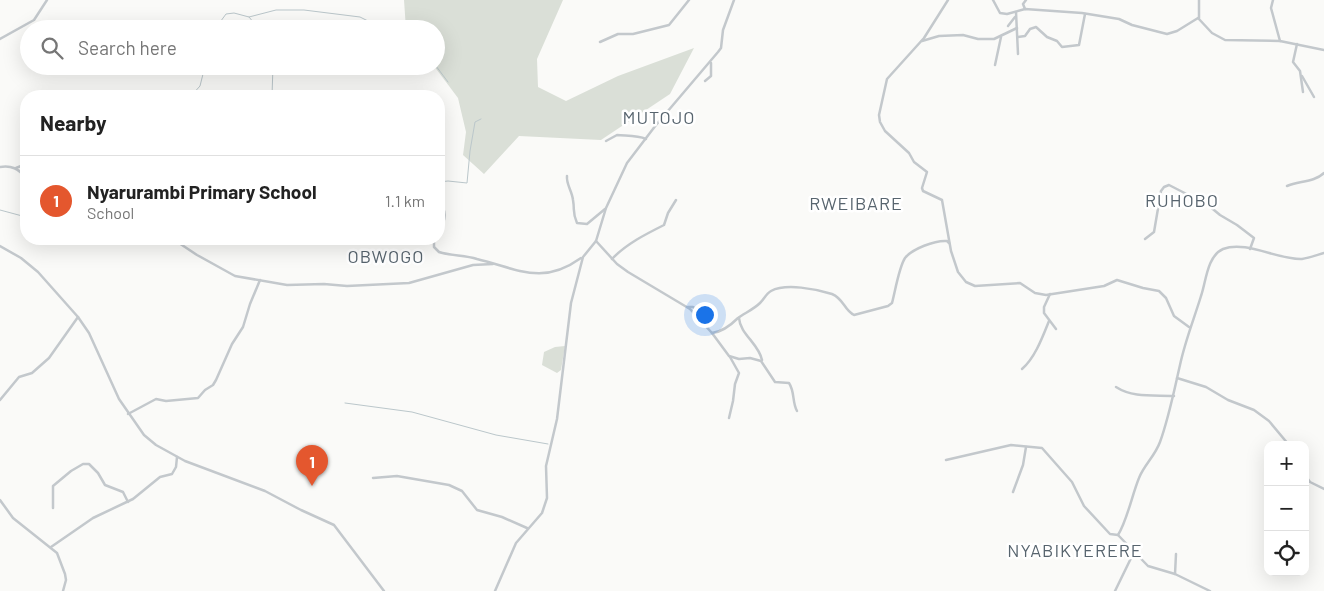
<!DOCTYPE html>
<html lang="en">
<head>
<meta charset="utf-8">
<style>
  :root { --surface:#fff; --page:#f2f2f2; --text:#222; --muted:#767676; --line:#e0e0e0; --accent:#e4572e }
  body { margin:0; font-family:Barlow,sans-serif; background:var(--page); color:var(--text) }
  .controls { position:absolute; right:15px; bottom:15px; display:grid; overflow:hidden; border-radius:10px; box-shadow:0 5px 20px #0002 }
  .controls button { width:45px; height:45px; display:grid; place-items:center; padding:0; border:0; border-bottom:1px solid var(--line); background:var(--surface); color:var(--text); font:25px sans-serif }
  .you { position:absolute; left:704px; top:314px; width:18px; height:18px; margin:-12px; border:4px solid #fff; border-radius:50%; background:#1a73e8; box-shadow:0 0 0 8px #1a73e833 }
  .badge { display:grid; place-items:center; width:32px; height:32px; border-radius:50%; background:var(--accent); color:#fff; font-size:16px; font-weight:700 }
  .pin { position:absolute; translate:-50% -41px; filter:drop-shadow(0 1px 2px #0008) }
  .pin::after { content:''; position:absolute; top:26px; width:18px; height:15px; background:inherit; clip-path:polygon(0 0,100% 0,50% 100%) }
  .list { margin:0; padding:0; list-style:none }
  h2 { display:flex; justify-content:space-between; align-items:center; height:65px; margin:0; padding:0 20px; font-size:21px }
  h2 small { font-size:16px; font-weight:400; color:var(--muted) }
  .list li { display:grid; grid-template-columns:32px 1fr auto; gap:15px; align-items:center; box-sizing:border-box; height:90px; padding:0 20px; border-top:1px solid var(--line) }
  .list b { display:block; font-size:19px; white-space:nowrap }
  .list p { margin:0; font-size:16px; white-space:nowrap; color:var(--muted) }
  .list em { font-size:16px; font-style:normal; color:var(--muted) }
  .icon { flex:none; width:28px; height:28px; fill:none; stroke:currentColor; stroke-width:2; stroke-linecap:round; stroke-linejoin:round }
  .map { position:relative; flex:none; width:1324px; height:591px; overflow:hidden }
  .search { position:absolute; background:var(--surface); box-shadow:0 5px 20px #0002; left:20px; top:20px; width:425px; height:55px; display:flex; align-items:center; gap:12px; box-sizing:border-box; padding:0 18px; border-radius:28px; color:var(--muted); font-size:19px }
  .panel { position:absolute; background:var(--surface); box-shadow:0 5px 20px #0002; left:20px; top:90px; width:425px; height:155px; border-radius:20px }
  .map>svg:first-child { display:block }
  .green { fill:#dadfd7 }
  .lines { fill:none; stroke-linecap:round; stroke-linejoin:round }
  .stream { stroke:#bbc7cb; stroke-width:1 }
  .street { stroke:#c3c8cc; stroke-width:2.5 }
  .labels { text-anchor:middle; stroke-width:5; stroke-linejoin:round; paint-order:stroke }
  .quarter-label { font-size:18px; letter-spacing:1px; fill:#57646e; stroke:#fff }
</style>
</head>
<body>
<div class="map">
<svg width="1324" height="591" viewBox="0 0 1324 591">
  <rect width="100%" height="100%" fill="#fafaf8"/>
  <g class="green">
    <path d="M404,0H563L537,59L538,87L566,101L618,76L694,48L670,94L601,140L519,136L484,174L463,155L466,132L458,98L434,66H436V29H406Z"/>
    <path d="M565,346L561,370L557,373L542,365L544,352L555,347Z"/>
  </g>
  <g class="lines">
    <g class="stream">
      <path d="M249,17L259,29"/>
      <path d="M215,29L226,14L234,13L249,17L276,10H304L360,17L384,29"/>
      <path d="M436,66L448,82"/>
      <path d="M191,96L200,86L205,66"/>
      <path d="M272,96L273,66"/>
      <path d="M439,182L448,181L467,183L470,151L475,122L481,119"/>
      <path d="M0,210L26,217"/>
      <path d="M103,239L106,243"/>
      <path d="M345,403L412,412L496,435L548,444"/>
    </g>
    <g class="street">
      <path d="M948,0L924,38L887,79L879,115L880,122L885,131L909,153L914,162L927,172L922,188L923,191L942,200L951,251L958,272L966,282L975,286L1020,283L1035,293L1046,295L1104,286L1117,280L1143,288L1159,291L1166,298L1174,316L1189,327"/>
      <path d="M993,0L1000,13L1007,14L1025,9L1082,13L1119,19L1132,25L1167,34L1177,31L1198,18L1212,33L1225,40L1280,41L1324,50"/>
      <path d="M1273,0L1271,8L1280,41"/>
      <path d="M1025,9L1023,4L1026,0"/>
      <path d="M1016,12L1018,54"/>
      <path d="M1199,18V0"/>
      <path d="M1008,26L1015,17"/>
      <path d="M1018,37L1025,36L1030,29L1036,27L1047,37L1057,41L1062,47L1079,45L1085,14"/>
      <path d="M0,39L34,20L47,0"/>
      <path d="M922,41L939,36L963,35L978,39H994L1017,28"/>
      <path d="M600,42L618,34H633L669,25L689,0"/>
      <path d="M1297,44L1293,62L1300,71L1303,92"/>
      <path d="M995,65L1001,37"/>
      <path d="M1302,76L1314,97"/>
      <path d="M705,81L711,76V63"/>
      <path d="M606,141L617,135C626,136 637,135 646,139"/>
      <path d="M0,167C12,165 18,169 26,177"/>
      <path d="M16,168L26,164"/>
      <path d="M567,176C566,184 572,191 573,200C575,211 572,212 577,223L587,224L605,209"/>
      <path d="M1287,186C1299,181 1315,182 1324,173"/>
      <path d="M439,204C449,211 444,223 439,232"/>
      <path d="M173,239L197,255L235,276L287,285L324,284L347,286L409,283L473,265L493,264"/>
      <path d="M434,239V247L439,252C451,256 465,255 477,259C518,269 542,286 581,258"/>
      <path d="M1145,239L1154,232L1161,191L1164,187L1169,185L1208,205L1220,215L1237,225L1254,238L1250,249"/>
      <path d="M596,241L617,264L628,272L690,309L712,333C722,332 731,325 738,318C745,313 754,309 760,303C764,299 766,294 771,291C786,283 816,289 832,294C844,299 844,310 854,315L888,306L892,303C895,292 899,267 905,258C912,249 935,240 947,241L949,243"/>
      <path d="M0,246L21,258L38,272L78,317L89,333L119,399L144,435L156,445L185,461L265,491L301,510L334,525L384,591"/>
      <path d="M612,259C626,244 646,234 664,225L668,213L676,200"/>
      <path d="M1050,294L1044,307V313L1056,329"/>
      <path d="M688,307H693L700,312"/>
      <path d="M739,318C740,334 759,344 762,360"/>
      <path d="M712,333L729,356L739,359L750,358L761,361L775,382L789,383C795,392 792,402 797,411"/>
      <path d="M1022,369C1035,358 1043,336 1049,321"/>
      <path d="M1177,378L1206,387L1228,400L1254,410L1269,421L1289,445"/>
      <path d="M1116,387C1133,398 1153,395 1174,396"/>
      <path d="M0,400L19,377L32,373L49,358L78,317"/>
      <path d="M128,414L156,399L166,401L198,398L205,390L213,385L216,380L232,344L243,327L250,304L260,280"/>
      <path d="M729,418L733,401L735,384L739,373L730,357"/>
      <path d="M946,460L1011,445L1042,448L1072,482L1084,506L1110,534L1118,535C1127,521 1132,495 1139,478C1144,465 1155,456 1160,442C1169,417 1174,391 1180,365C1185,341 1194,319 1201,296C1206,282 1207,256 1223,249C1246,240 1278,260 1302,259C1309,258 1317,255 1324,253"/>
      <path d="M1305,475L1310,482L1324,489"/>
      <path d="M373,478L397,476L449,485L462,491L477,510L502,517L527,528"/>
      <path d="M1013,492L1023,465L1026,447"/>
      <path d="M0,500L13,518L57,553L65,574L66,580L63,591"/>
      <path d="M53,508V486L71,471L83,464H89L98,473L105,485L123,492L128,502"/>
      <path d="M1118,535L1148,566L1175,574L1210,591"/>
      <path d="M51,547L93,518L133,499L160,477L172,474L176,467L177,457"/>
      <path d="M1175,574L1176,554"/>
      <path d="M495,591L516,543L542,513L547,498L546,466L557,419L571,303L583,257L596,241L606,208L627,163L656,125L718,52L721,48L723,30L734,0"/>
      <path d="M1115,591L1134,552"/>
    </g>
  </g>
  <g class="labels">
    <g class="quarter-label">
      <text x="659" y="124">MUTOJO</text>
      <text x="1182" y="207">RUHOBO</text>
      <text x="856" y="210">RWEIBARE</text>
      <text x="386" y="263">OBWOGO</text>
      <text x="1075" y="557">NYABIKYERERE</text>
    </g>
  </g>
</svg>
<div class="controls">
<button>+</button>
<button>−</button>
<button><svg class="icon" aria-label="locate" viewBox="0 0 24 24"><circle cx="12" cy="12" r="6"/><path d="M12 2v4M12 18v4M2 12h4M18 12h4"/></svg></button>
</div>
<div class="you"></div>
<div class="pin badge" style="left:312px;top:486px">1</div>
<div class="search"><svg class="icon" aria-label="search" viewBox="0 0 24 24"><circle cx="10" cy="10" r="6"/><path d="M15 15l6 6"/></svg>Search here</div>
<section class="panel">
<h2>Nearby<small></small></h2>
<ul class="list">
<li><span class="badge">1</span><div><b>Nyarurambi Primary School</b><p>School</p></div><em>1.1 km</em></li>
</ul>
</section>
</div>
</body>
</html>
